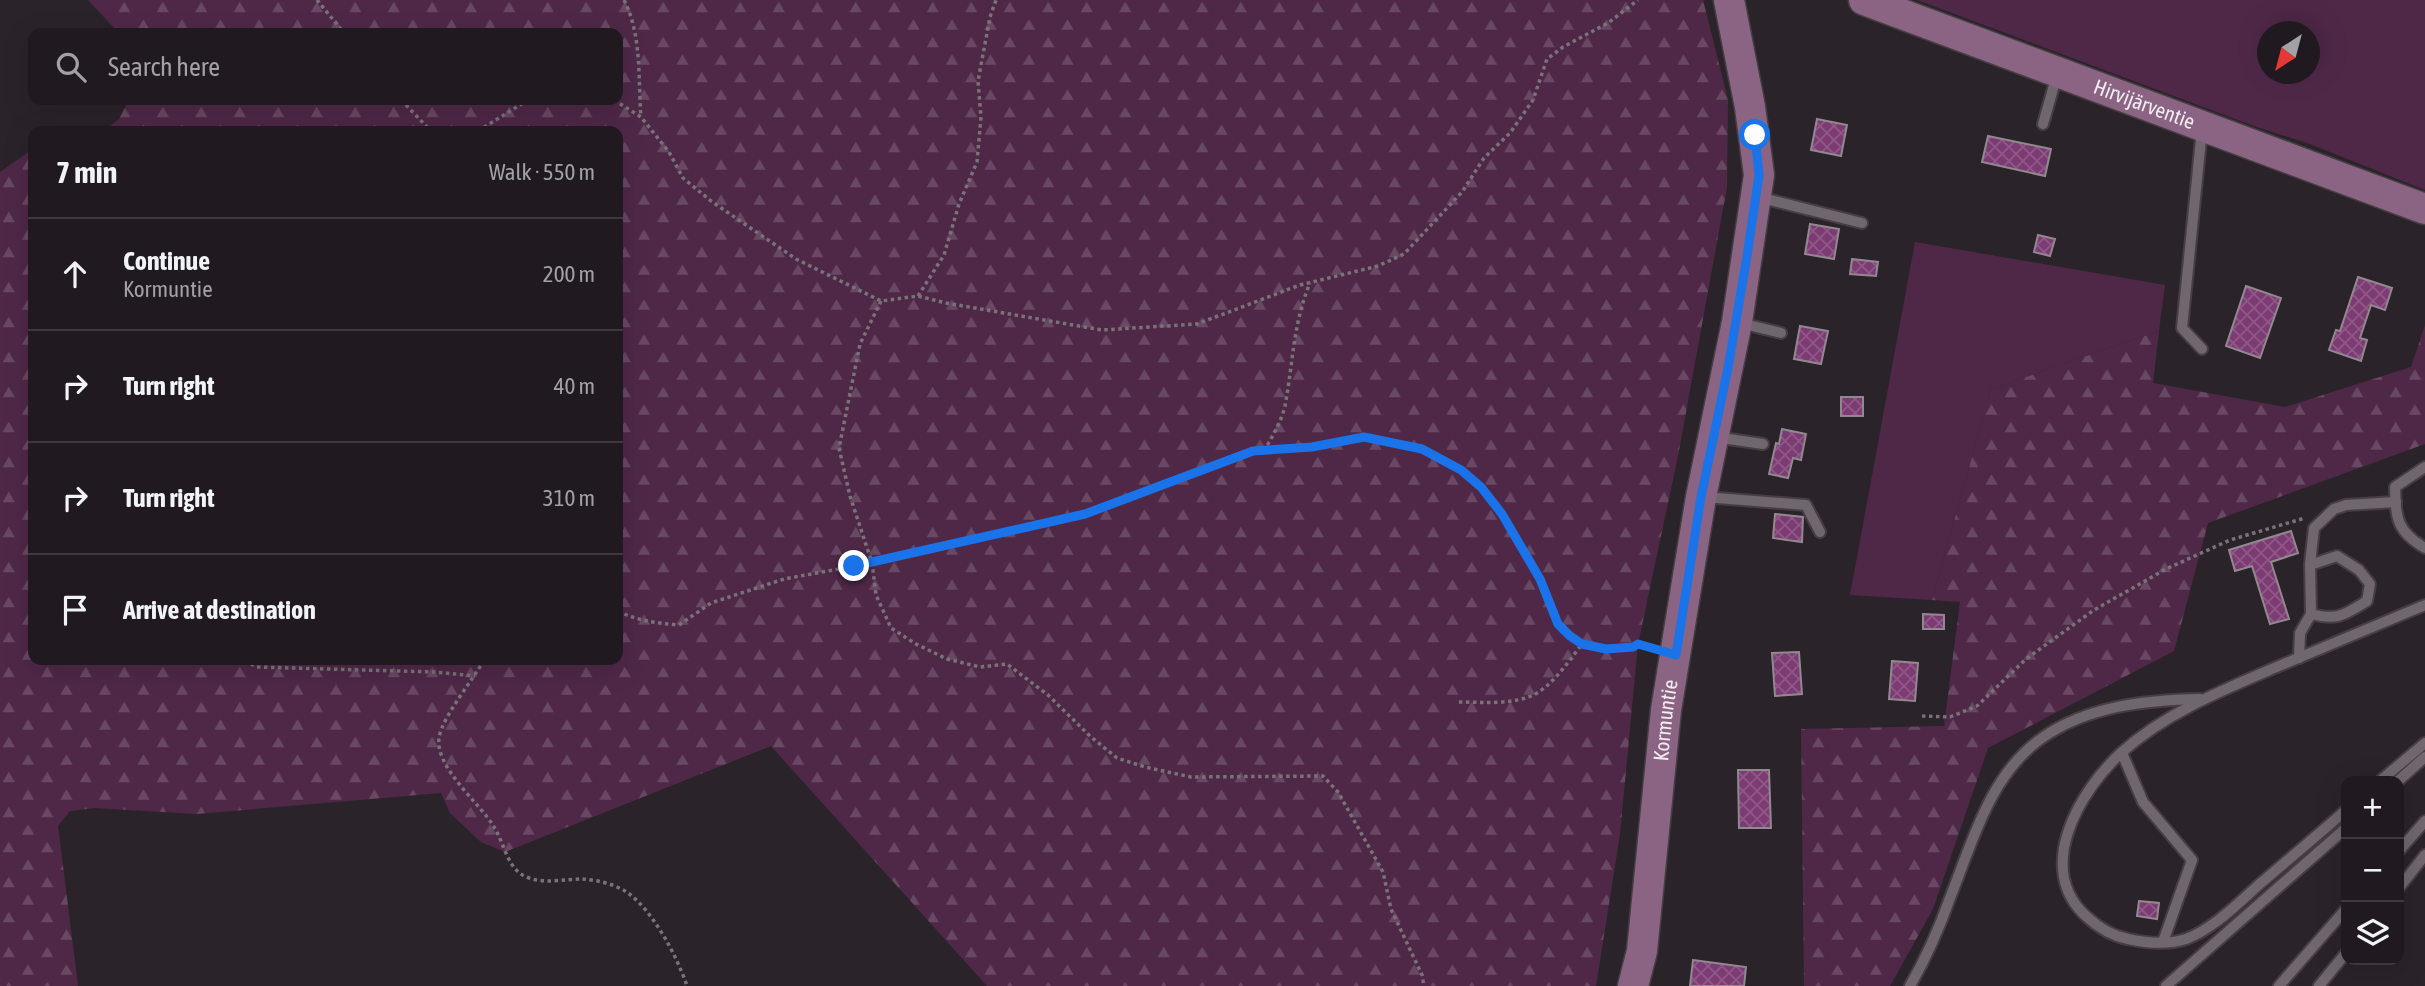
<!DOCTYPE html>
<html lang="en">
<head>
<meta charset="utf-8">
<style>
  :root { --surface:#201a20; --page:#282329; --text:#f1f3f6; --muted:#a2a1a5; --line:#3d383e }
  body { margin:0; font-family:"Asap Condensed",sans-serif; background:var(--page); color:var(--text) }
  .controls { position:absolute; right:21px; bottom:21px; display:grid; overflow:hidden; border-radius:14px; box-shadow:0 7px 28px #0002 }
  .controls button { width:63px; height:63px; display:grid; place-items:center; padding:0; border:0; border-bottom:2px solid var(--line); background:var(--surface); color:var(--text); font:35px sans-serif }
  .compass { position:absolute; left:2257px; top:21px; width:63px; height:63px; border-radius:50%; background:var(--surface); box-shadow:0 7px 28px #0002; rotate:216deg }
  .stop { position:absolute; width:21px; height:21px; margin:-16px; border:5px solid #1a73e8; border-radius:50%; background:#fff }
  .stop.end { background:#1a73e8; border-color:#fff; box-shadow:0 2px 7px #0008 }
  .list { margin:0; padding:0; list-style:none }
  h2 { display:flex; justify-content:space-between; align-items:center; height:91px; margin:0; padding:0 28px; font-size:30px }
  h2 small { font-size:23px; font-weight:400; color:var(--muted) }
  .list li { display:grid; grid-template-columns:46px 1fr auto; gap:21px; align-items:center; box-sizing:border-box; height:112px; padding:0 28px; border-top:2px solid var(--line) }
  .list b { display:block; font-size:26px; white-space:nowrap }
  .list p { margin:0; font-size:23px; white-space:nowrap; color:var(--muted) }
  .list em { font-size:23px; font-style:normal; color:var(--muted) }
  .icon { flex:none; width:38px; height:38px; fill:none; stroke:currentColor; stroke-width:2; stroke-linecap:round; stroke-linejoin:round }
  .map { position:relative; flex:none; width:2425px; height:986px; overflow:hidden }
  .search { position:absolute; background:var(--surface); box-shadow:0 7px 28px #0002; left:28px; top:28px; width:595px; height:77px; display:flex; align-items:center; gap:18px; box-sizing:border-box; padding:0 24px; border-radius:14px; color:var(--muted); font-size:26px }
  .panel { position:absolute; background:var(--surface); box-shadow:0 7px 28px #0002; left:28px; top:126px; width:595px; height:539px; border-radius:14px }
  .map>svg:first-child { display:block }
  .grass { fill:#4f2848; fill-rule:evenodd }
  .forest { fill:url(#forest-firs) }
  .building { fill:url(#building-cross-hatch); stroke:#928890; stroke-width:2 }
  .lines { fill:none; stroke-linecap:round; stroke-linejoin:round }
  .lane-casing { stroke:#453e43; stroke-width:14 }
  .secondary-casing { stroke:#453e43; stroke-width:33 }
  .path { stroke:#797278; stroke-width:3.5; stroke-dasharray:3.5 3.5; stroke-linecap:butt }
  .lane { stroke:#70666d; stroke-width:10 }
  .secondary { stroke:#8b6484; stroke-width:30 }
  .route { stroke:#1a73e8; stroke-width:9 }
  .labels { text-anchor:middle; stroke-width:5; stroke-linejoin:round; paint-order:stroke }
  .street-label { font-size:21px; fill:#f2edf1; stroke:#110e11 }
</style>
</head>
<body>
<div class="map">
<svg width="2425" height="986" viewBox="0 0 2425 986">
  <defs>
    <pattern id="forest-firs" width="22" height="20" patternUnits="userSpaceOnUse" patternTransform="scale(1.75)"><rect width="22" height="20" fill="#4f2848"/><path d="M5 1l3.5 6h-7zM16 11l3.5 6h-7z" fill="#694863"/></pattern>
    <pattern id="building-cross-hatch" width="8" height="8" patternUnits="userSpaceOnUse" patternTransform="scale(1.75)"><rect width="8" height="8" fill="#7d3b73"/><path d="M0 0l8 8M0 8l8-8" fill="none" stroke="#905887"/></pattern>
  </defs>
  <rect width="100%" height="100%" fill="#2b232a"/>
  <g class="grass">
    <path d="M1917,0H2425V190L2310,144L2254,126ZM2268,32H2310V74H2268Z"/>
    <path d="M1915,242L2165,285L2159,331L1991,389L1932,600L1850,595Z"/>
  </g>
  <g class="forest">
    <path d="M88,0H1703L1728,100L1727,187L1678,456L1638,644L1620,834L1596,986H987L771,746L505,852L481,842L450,813L441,793L197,814L94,808L70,811L58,826L78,986H0V172L33,149V660H618V131H104L119,119L129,100H618V33H119Z"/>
    <path d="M2425,325V444L2208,523L2174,651L1988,748L1933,909L1890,986H1804L1801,729L1944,726L1960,602L1932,600L1991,389L2159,331L2153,383L2285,407L2411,367Z"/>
  </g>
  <g class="building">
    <path d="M1817,119L1847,125L1841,156L1811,150Z"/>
    <path d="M1988,136L2051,149L2045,176L1982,162Z"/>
    <path d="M1810,224L1839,229L1834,259L1805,254Z"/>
    <path d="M2038,235L2055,239L2050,256L2034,252Z"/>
    <path d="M1852,259L1878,262L1876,276L1850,274Z"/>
    <path d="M2358,277L2392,288L2385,310L2371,305L2360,338L2367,340L2361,361L2329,350L2336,330L2340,331Z"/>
    <path d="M2246,286L2281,298L2260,358L2226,346Z"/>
    <path d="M1800,326L1828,331L1821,364L1794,359Z"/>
    <rect x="1841" y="397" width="22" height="19"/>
    <path d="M1782,429L1806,434L1801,460L1793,458L1788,478L1769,474L1776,443L1779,444Z"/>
    <path d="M1775,514L1803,517L1802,542L1773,538Z"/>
    <path d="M2291,531L2298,553L2271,562L2289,619L2270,624L2252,566L2235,571L2229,550Z"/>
    <path d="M1923,614L1944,615V629H1923Z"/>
    <path d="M1799,652L1802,694L1775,696L1772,653Z"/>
    <path d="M1892,661L1918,663L1915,701L1889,699Z"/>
    <path d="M1738,770H1769L1771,828H1739Z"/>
    <path d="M2139,901L2159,903L2157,919L2137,916Z"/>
    <path d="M1693,960L1746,967L1744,986H1690Z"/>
  </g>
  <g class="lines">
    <g class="lane-casing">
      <g id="lane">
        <path d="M2043,124L2057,75"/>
        <path d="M1758,197L1862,223"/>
        <path d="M1740,323L1781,333"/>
        <path d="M2202,349L2182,328L2202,129"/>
        <path d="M1715,437L1763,444"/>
        <path d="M2425,467L2395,487C2396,518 2396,531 2425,548"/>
        <path d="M1704,497L1806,505L1820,532"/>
        <path d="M2310,565L2337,556L2359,570L2370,584L2367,601C2344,615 2338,621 2311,614"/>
        <path d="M2299,658L2300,633L2311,614L2310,564L2314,528L2334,509L2346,505L2396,502"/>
        <path d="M2122,753L2143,802L2192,860L2163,942"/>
        <path d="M2380,781L2425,743"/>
        <path d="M2398,781L2425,757"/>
        <path d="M2346,810C2318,835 2290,858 2262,882C2239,902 2215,928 2186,939C2168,945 2146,943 2128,939C2112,936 2099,928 2087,917C2033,869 2080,790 2122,752C2167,712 2225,689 2279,666C2328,646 2376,625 2425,605"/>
        <path d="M2399,851L2425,821"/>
        <path d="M2399,888L2425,855"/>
        <path d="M1910,986C1926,958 1939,929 1950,898C1972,843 1990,774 2042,738C2087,706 2147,700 2200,699"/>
        <path d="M2166,986L2346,828"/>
        <path d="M2279,986L2346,909"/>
        <path d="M2319,986L2346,953"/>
      </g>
    </g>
    <g class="secondary-casing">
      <g id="secondary">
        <path id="s1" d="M1864,0L2425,209"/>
        <path id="s2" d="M1633,986L1642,951L1666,710L1701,497L1737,322L1759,175L1750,107L1729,0"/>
      </g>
    </g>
    <g class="path">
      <path d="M317,0L344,33"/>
      <path d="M624,0C642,35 638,79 641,117"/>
      <path d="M401,100L431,131"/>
      <path d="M614,100L641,117L669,152L683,178L711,201L796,259L881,301L918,296L946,303L1102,330L1197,324L1300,285L1378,266L1404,254L1462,192L1484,158L1510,133L1533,100L1547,59L1563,47L1608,23L1638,0"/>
      <path d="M478,131L528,100"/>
      <path d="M918,296L944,255L959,204L977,162L981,117L978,81L990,17L996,0"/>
      <path d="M881,301L860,344L839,448L850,496L872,563L876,595L891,628L916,644L947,659L980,667L1007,664L1048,695L1091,737L1117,758L1145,767L1191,777L1323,776L1338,792L1383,872L1391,909L1422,975L1424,986"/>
      <path d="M1264,451C1272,437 1281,422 1285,406C1293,364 1293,323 1310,283"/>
      <path d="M618,611C638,621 656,623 679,625L711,603L784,579L872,563L1085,514L1253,451L1312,447L1364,437L1422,449L1461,470L1481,487L1502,514L1540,579L1558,624L1570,636L1582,644L1606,649L1633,647L1638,644L1653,649"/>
      <path d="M245,660L256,667L435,672L475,676"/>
      <path d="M484,660C473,680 442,717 439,738C435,768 480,803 494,827C505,844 507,871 529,878C545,884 566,879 582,879C597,880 615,884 628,893C653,911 677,956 687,986"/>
      <path d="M1459,702C1482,702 1509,705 1531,696C1551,688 1569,661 1582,644"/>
      <path d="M1922,716L1950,717L1977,706L2026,659L2094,610L2166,569L2230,540L2305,518"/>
    </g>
    <use href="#lane" class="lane"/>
    <use href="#secondary" class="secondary"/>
  </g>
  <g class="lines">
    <path class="route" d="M854,566L1085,514L1253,451L1312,447L1364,437L1422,449L1461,470L1481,487L1502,514L1540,579L1558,624L1570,636L1582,644L1606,649L1633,647L1638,644L1676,655L1701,497L1728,368L1747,256L1759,175L1755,135"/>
  </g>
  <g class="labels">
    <g class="street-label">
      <text dy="7" stroke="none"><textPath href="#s1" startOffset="299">Hirvijärventie</textPath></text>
      <text dy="7" stroke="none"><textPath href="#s2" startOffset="268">Kormuntie</textPath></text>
    </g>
  </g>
</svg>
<div class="controls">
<button>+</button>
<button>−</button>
<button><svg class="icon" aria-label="layers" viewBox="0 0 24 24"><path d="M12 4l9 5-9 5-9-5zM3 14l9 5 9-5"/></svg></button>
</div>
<svg class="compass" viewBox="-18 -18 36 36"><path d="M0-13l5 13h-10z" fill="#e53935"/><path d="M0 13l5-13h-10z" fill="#a2a1a5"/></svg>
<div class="stop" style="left:1755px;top:135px"></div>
<div class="stop end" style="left:854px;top:566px"></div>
<div class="search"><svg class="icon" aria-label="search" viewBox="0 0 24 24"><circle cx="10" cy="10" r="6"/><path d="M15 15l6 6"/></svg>Search here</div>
<section class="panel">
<h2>7 min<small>Walk · 550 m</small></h2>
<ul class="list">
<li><svg class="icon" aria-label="ahead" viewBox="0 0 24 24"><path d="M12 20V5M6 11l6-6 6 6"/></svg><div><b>Continue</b><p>Kormuntie</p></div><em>200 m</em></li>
<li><svg class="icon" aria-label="right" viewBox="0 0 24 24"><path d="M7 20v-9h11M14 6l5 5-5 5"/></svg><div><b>Turn right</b></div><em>40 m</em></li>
<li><svg class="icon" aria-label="right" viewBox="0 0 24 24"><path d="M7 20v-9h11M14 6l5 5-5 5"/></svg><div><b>Turn right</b></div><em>310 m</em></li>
<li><svg class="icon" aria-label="arrive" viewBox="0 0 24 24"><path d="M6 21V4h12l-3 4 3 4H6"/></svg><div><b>Arrive at destination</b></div></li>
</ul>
</section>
</div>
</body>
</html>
